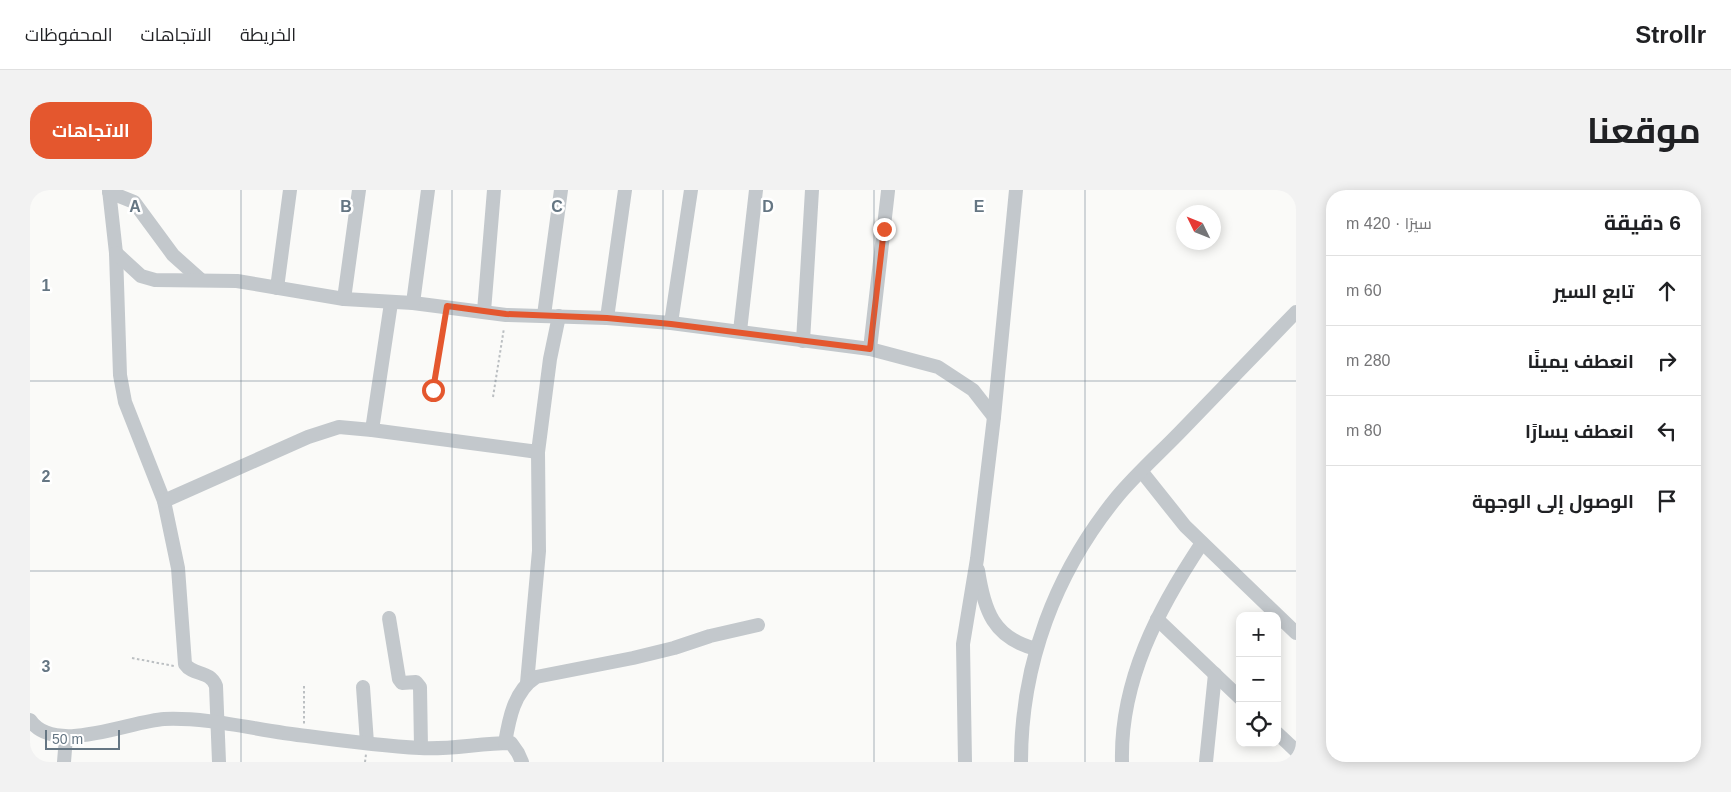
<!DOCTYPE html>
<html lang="ar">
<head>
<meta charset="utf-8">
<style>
  :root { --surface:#fff; --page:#f2f2f2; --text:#202124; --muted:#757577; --line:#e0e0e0; --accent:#e4572e }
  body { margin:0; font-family:Arial,Cairo,sans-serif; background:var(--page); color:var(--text); direction:rtl }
  .controls { position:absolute; right:15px; bottom:15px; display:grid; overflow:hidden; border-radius:10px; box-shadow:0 2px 12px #0003 }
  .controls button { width:45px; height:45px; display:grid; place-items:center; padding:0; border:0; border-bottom:1px solid var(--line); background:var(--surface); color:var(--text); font:25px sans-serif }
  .compass { position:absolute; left:1146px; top:15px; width:45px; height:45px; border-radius:50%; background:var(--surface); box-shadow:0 2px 12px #0003; rotate:313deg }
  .scale { position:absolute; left:15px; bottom:12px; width:75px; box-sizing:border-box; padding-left:5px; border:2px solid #657683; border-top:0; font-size:14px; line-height:18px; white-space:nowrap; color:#657683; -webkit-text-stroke:4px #fff; paint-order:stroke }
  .stop { position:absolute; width:15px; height:15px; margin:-11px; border:4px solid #e4572e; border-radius:50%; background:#fff }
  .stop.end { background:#e4572e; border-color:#fff; box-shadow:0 1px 5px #0008 }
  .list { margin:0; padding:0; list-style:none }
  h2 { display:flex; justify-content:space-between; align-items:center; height:65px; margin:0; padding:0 20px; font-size:21px }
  h2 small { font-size:16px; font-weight:400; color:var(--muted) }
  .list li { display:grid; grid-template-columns:32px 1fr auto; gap:15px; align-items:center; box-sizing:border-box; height:70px; padding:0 20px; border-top:1px solid var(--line) }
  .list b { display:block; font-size:19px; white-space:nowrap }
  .list em { font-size:16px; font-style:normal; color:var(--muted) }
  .icon { flex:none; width:28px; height:28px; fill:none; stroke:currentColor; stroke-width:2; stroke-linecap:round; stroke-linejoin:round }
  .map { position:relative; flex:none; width:1266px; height:572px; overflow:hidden; direction:ltr; border-radius:20px }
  header { display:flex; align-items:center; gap:30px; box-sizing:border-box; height:70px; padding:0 25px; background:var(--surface); border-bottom:1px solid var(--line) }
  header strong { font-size:24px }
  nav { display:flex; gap:28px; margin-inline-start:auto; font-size:18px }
  .intro { display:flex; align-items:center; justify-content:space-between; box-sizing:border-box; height:120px; padding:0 30px }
  h1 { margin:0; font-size:35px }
  .button { padding:12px 22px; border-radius:20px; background:var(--accent); color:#fff; font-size:18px; font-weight:700 }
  main { display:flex; gap:30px; padding:0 30px }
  aside { flex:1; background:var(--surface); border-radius:20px; box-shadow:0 2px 12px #0003 }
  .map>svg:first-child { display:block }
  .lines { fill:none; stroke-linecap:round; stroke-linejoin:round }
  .path { stroke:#bbbfc2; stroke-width:2; stroke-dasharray:2.5 2.5; stroke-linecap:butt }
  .minor { stroke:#c3c8cc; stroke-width:14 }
  .route { stroke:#e4572e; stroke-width:6 }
  .grid { fill:none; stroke:#657683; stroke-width:1; stroke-opacity:0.55 }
  .grid-label { font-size:16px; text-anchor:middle; font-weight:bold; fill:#657683; stroke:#fff; stroke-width:5; stroke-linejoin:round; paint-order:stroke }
</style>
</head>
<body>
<header>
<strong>Strollr</strong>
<nav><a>الخريطة</a><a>الاتجاهات</a><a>المحفوظات</a></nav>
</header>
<div class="intro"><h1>موقعنا</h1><a class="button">الاتجاهات</a></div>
<main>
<aside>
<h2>6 دقيقة<small>سيرًا · 420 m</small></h2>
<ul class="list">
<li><svg class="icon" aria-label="ahead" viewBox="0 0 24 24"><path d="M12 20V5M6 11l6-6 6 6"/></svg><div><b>تابع السير</b></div><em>60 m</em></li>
<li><svg class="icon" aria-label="right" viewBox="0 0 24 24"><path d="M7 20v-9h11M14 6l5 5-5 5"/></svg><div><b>انعطف يمينًا</b></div><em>280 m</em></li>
<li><svg class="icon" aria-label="left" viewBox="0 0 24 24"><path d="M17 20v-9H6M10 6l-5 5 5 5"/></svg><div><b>انعطف يسارًا</b></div><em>80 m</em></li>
<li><svg class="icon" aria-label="arrive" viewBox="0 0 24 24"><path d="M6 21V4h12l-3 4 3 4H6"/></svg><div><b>الوصول إلى الوجهة</b></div></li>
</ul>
</aside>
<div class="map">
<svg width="1266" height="572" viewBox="0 0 1266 572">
  <rect width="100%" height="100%" fill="#fafaf8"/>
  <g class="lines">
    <g class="path">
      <path d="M403,199L415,128"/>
      <path d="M463,207L474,138"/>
      <path d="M102,468L144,476"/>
      <path d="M274,496V534"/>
      <path d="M335,572L336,564"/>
    </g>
    <g class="minor">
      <path d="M79,0L86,63L90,185L95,212L134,311L148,378L155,474C163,486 180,480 186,496L189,572"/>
      <path d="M79,2L104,12L143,65L171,90"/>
      <path d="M86,63L111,86L125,90L207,91L314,109L383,113L476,125L577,128L641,133L840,159L908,177L943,200L964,227"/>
      <path d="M247,98L260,0"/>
      <path d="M314,109L329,0"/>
      <path d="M383,113L398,0"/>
      <path d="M454,121L464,0"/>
      <path d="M514,125L531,0"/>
      <path d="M577,128L595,0"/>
      <path d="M641,133L661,0"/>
      <path d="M710,141L726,0"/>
      <path d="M773,151L782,0"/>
      <path d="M840,159L858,1"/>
      <path d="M342,240L508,262L520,169L529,126"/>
      <path d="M1112,282L1155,336L1266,443"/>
      <path d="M134,311L278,247L309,237L342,240L361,113"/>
      <path d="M948,380C954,420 963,448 1006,459"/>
      <path d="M359,428L369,489L372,493L386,492L390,497L391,558"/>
      <path d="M1127,429L1210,508"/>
      <path d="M497,493L509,361L508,262"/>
      <path d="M333,497L337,553"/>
      <path d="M0,530C24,566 100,531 134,529C181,527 229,541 277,546C314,551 352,556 390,558C420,560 450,553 481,553L488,563L492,572"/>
      <path d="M1247,543L1266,561"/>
      <path d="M475,553C479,529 484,501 506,487L603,468L644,458L680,446L728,435"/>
      <path d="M34,572L36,547"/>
      <path d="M935,572L933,454L947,369L964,227L986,0"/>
      <path d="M991,572C991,474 1025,383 1087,307C1107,283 1131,262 1153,239C1191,200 1228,161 1266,122"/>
      <path d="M1092,572C1090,491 1128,419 1172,353"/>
      <path d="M1176,572L1185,484"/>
    </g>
  </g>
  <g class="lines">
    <path class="route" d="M403,200L417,116L476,124L577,128L641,134L840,159L854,39"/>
  </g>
  <path class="grid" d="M211,0V572M422,0V572M633,0V572M844,0V572M1055,0V572M0,191H1266M0,381H1266"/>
  <g class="grid-label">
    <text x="105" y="22">A</text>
    <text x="316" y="22">B</text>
    <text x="527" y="22">C</text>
    <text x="738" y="22">D</text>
    <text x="949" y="22">E</text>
    <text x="16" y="101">1</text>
    <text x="16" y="292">2</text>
    <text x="16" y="482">3</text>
  </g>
</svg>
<div class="controls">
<button>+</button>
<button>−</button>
<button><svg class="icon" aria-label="locate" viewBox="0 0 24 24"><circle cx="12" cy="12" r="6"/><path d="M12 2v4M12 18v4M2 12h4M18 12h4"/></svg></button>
</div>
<svg class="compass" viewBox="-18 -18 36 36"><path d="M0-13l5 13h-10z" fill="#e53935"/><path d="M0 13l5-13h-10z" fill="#757577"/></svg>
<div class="scale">50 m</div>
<div class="stop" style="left:403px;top:200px"></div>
<div class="stop end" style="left:854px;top:39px"></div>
</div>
</main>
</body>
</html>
